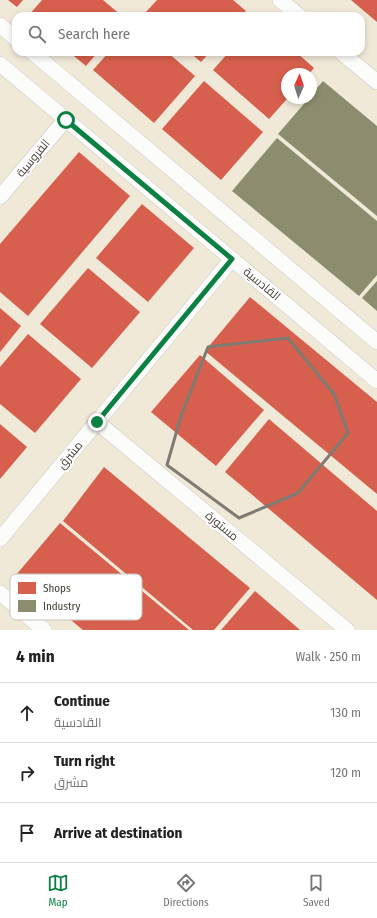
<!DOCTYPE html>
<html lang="en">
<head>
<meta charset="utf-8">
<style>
  :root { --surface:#fff; --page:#f6f6f6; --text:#222; --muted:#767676; --line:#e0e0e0; --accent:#0b8043 }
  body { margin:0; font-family:"Fira Sans Condensed",Cairo,sans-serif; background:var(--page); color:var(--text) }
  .compass { position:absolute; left:281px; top:68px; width:36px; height:36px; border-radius:50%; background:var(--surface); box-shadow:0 2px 6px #0003; rotate:3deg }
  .stop { position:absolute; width:12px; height:12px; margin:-9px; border:3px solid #0b8043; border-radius:50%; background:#fff }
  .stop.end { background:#0b8043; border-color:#fff; box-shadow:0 1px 4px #0008 }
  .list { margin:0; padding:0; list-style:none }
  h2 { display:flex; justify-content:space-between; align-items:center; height:52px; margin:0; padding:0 16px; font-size:17px }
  h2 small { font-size:13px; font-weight:400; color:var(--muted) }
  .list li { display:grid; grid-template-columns:26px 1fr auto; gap:12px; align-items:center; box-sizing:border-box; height:60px; padding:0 16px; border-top:1px solid var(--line) }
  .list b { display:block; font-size:15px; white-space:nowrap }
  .list p { margin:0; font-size:13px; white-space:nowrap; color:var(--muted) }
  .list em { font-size:13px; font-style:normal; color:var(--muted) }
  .icon { flex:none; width:22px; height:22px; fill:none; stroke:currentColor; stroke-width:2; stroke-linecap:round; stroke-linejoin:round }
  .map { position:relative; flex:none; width:377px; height:630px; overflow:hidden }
  .search { position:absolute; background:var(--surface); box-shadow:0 2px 6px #0003; left:12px; right:12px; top:12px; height:44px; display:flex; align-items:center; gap:10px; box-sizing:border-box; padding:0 14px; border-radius:12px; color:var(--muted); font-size:15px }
  .sheet { height:232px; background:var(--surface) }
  nav { display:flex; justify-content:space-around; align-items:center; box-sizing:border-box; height:56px; border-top:1px solid var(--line); background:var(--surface); font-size:11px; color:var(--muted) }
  nav a { display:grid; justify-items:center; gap:2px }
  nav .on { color:var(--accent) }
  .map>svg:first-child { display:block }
  .commercial { fill:#f1e9d8; fill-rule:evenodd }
  .shops { fill:#d6604d }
  .industry { fill:#8c8c6e }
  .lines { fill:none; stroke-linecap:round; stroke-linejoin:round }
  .minor-casing { stroke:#cccac4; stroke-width:16 }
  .minor { stroke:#fcfcfb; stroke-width:15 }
  .route { stroke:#0b8043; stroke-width:5 }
  .marked { fill:none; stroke:#7f7b72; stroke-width:3; stroke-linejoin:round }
  .labels { text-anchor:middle; stroke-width:4; stroke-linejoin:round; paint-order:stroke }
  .street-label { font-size:12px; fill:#433e33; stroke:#fff }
  .key { fill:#fff; stroke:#c7c5c2; stroke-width:1 }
  .key-label { font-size:11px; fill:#433e33 }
</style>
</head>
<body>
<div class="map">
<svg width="377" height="630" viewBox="0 0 377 630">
  <rect width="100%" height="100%" fill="#eeece6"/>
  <path class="commercial" d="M0,0H377V630H0ZM16,16H361V52H16ZM287,74H311V98H287Z"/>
  <g class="shops">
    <path d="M8,0H23L17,7Z"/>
    <path d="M42,0H103L122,16H28Z"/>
    <path d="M157,0H233L246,11L241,16H148L145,13Z"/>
    <path d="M351,0H377V22Z"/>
    <path d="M69,52H98L86,66Z"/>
    <path d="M109,52H167L195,76L154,123L93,70Z"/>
    <path d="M189,52H210L201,62Z"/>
    <path d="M229,52H296L314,68L309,74H287V99L269,119L213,70Z"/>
    <path d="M204,81L263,132L221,180L162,129Z"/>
    <path d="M79,152L130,196L28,316L0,292V244Z"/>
    <path d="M142,204L194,248L148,302L96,258Z"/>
    <path d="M88,268L140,312L92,368L40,324Z"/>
    <path d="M250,297L377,402V494L205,351Z"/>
    <path d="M0,308L21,326L0,352Z"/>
    <path d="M28,334L81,379L35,433L0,404V367Z"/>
    <path d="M200,355L264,410L216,466L151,412Z"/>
    <path d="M269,419L377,511V600L225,472Z"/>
    <path d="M0,424L27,447L0,479Z"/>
    <path d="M104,467L250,588L214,630H193L63,521Z"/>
    <path d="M60,523L189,630H83L16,575Z"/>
    <path d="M255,591L300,630H221Z"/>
  </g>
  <g class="industry">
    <path d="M323,81L377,126V216L278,134L309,98H311V95Z"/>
    <path d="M277,138L377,221V275L359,296L232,191Z"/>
    <path d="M377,281V311L362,298Z"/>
  </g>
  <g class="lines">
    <g class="minor-casing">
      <g id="minor">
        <path d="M280,0L299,16"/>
        <path d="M0,25L16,39"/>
        <path d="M32,52L377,342"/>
        <path d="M341,52L377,82"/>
        <path d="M0,64L377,381"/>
        <path d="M0,197L66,119"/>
        <path d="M97,422L347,630"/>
        <path d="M0,539L232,259"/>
        <path d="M0,593L44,630"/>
      </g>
    </g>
    <use href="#minor" class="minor"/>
  </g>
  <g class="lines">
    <path class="route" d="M66,120L232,259L97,422"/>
  </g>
  <path class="marked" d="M288,338L334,394L348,433L298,493L239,518L167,465L181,416L208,347Z"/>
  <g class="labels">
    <g class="street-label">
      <text transform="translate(33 158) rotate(-50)" y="4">الفروسية</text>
      <text transform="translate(262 284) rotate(40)" y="4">القادسية</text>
      <text transform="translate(70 455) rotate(-50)" y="4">مشرق</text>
      <text transform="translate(222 526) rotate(40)" y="4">مستورة</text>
    </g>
  </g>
  <rect x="10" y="574" width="132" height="46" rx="6" class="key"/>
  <rect x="18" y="582" width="18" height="12" fill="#d6604d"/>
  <rect x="18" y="600" width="18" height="12" fill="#8c8c6e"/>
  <g class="key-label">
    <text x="43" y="592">Shops</text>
    <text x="43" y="610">Industry</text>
  </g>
</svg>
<svg class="compass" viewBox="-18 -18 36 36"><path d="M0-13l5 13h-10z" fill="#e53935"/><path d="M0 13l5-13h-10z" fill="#767676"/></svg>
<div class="stop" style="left:66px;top:120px"></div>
<div class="stop end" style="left:97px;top:422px"></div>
<div class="search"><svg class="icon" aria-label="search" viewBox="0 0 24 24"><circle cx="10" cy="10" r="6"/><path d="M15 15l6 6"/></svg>Search here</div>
</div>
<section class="sheet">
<h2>4 min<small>Walk · 250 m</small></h2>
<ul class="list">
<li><svg class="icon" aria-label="ahead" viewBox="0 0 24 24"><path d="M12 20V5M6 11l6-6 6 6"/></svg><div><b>Continue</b><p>القادسية</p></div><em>130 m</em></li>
<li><svg class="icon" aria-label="right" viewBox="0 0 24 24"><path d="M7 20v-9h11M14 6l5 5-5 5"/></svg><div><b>Turn right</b><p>مشرق</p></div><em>120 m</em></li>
<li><svg class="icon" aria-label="arrive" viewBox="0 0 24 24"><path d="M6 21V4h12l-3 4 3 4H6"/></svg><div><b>Arrive at destination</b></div></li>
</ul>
</section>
<nav>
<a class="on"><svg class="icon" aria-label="map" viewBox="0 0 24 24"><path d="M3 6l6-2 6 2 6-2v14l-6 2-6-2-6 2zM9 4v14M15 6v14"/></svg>Map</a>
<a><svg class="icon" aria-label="directions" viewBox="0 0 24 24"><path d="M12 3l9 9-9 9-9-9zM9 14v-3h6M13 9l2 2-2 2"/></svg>Directions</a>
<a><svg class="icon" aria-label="saved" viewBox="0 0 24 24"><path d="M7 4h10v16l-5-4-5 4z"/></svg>Saved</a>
</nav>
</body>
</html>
